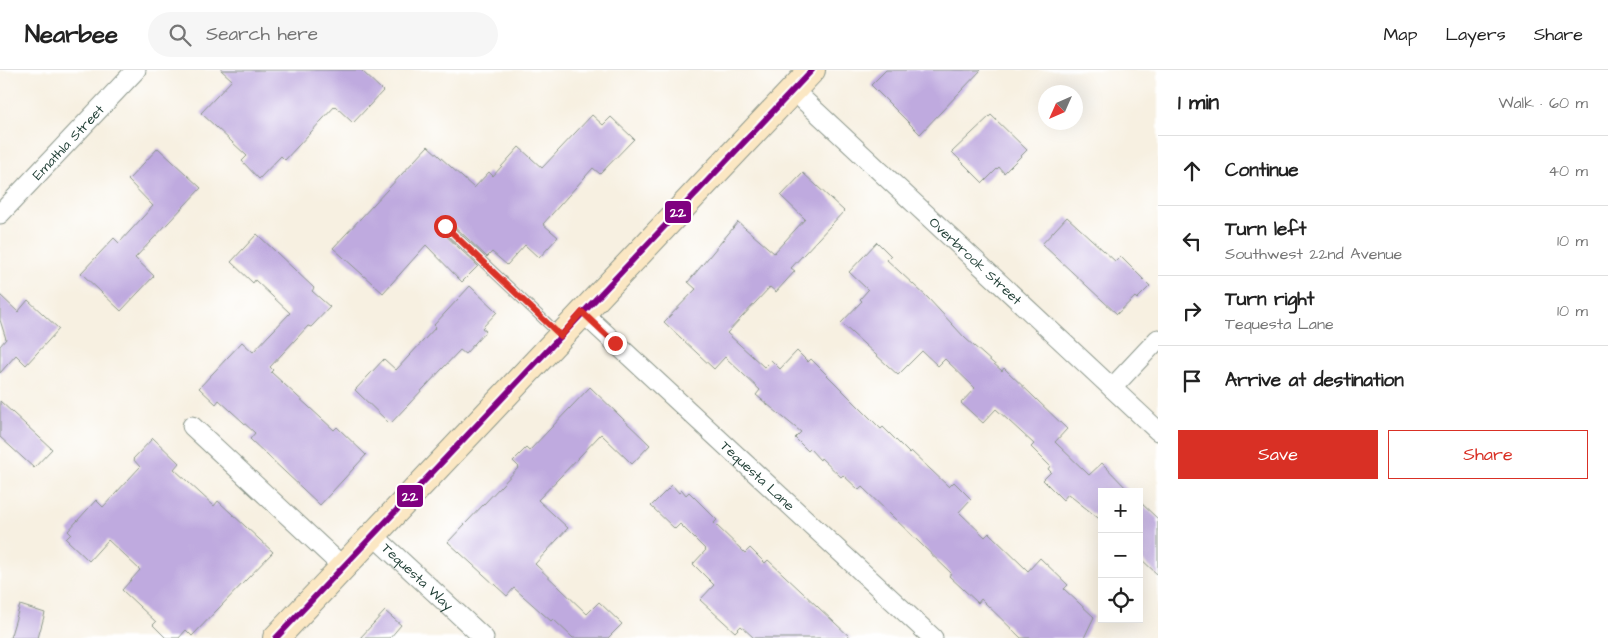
<!DOCTYPE html>
<html lang="en">
<head>
<meta charset="utf-8">
<style>
  :root { --surface:#fff; --page:#f6f6f6; --text:#222; --muted:#767676; --line:#e0e0e0; --accent:#d93025 }
  body { margin:0; font-family:"Architects Daughter",sans-serif; background:var(--page); color:var(--text) }
  .controls { position:absolute; right:15px; bottom:15px; display:grid; overflow:hidden; border-radius:0px; box-shadow:0 5px 20px #0002 }
  .controls button { width:45px; height:45px; display:grid; place-items:center; padding:0; border:0; border-bottom:1px solid var(--line); background:var(--surface); color:var(--text); font:25px sans-serif }
  .compass { position:absolute; left:1038px; top:15px; width:45px; height:45px; border-radius:50%; background:var(--surface); box-shadow:0 5px 20px #0002; rotate:225deg }
  .stop { position:absolute; width:15px; height:15px; margin:-11px; border:4px solid #d93025; border-radius:50%; background:#fff }
  .stop.end { background:#d93025; border-color:#fff; box-shadow:0 1px 5px #0008 }
  .list { margin:0; padding:0; list-style:none }
  h2 { display:flex; justify-content:space-between; align-items:center; height:65px; margin:0; padding:0 20px; font-size:21px }
  h2 small { font-size:16px; font-weight:400; color:var(--muted) }
  .list li { display:grid; grid-template-columns:32px 1fr auto; gap:15px; align-items:center; box-sizing:border-box; height:70px; padding:0 20px; border-top:1px solid var(--line) }
  .list b { display:block; font-size:19px; white-space:nowrap }
  .list p { margin:0; font-size:16px; white-space:nowrap; color:var(--muted) }
  .list em { font-size:16px; font-style:normal; color:var(--muted) }
  .actions { display:flex; gap:10px; padding:15px 20px }
  .actions a { flex:1; padding:11px 0; border:1px solid var(--accent); border-radius:0px; text-align:center; font-size:18px; color:var(--accent) }
  .actions .main { background:var(--accent); color:#fff }
  .icon { flex:none; width:28px; height:28px; fill:none; stroke:currentColor; stroke-width:2; stroke-linecap:round; stroke-linejoin:round }
  .map { position:relative; flex:none; width:1158px; height:568px; overflow:hidden }
  header { display:flex; align-items:center; gap:30px; box-sizing:border-box; height:70px; padding:0 25px; background:var(--surface); border-bottom:1px solid var(--line) }
  header strong { font-size:24px }
  nav { display:flex; gap:28px; margin-inline-start:auto; font-size:18px }
  .search { width:350px; height:45px; background:var(--page); display:flex; align-items:center; gap:12px; box-sizing:border-box; padding:0 18px; border-radius:28px; color:var(--muted); font-size:19px }
  main { display:flex }
  aside { flex:1; background:var(--surface) }
  .map>svg:first-child { display:block }
  .building { fill:#bfaadf }
  .lines { fill:none; stroke-linecap:round; stroke-linejoin:round }
  .lane-casing { stroke:#8b968a; stroke-width:11 }
  .street-casing { stroke:#8b968a; stroke-width:21 }
  .secondary-casing { stroke:#8b968a; stroke-width:28 }
  .lane { stroke:#fff; stroke-width:9 }
  .street { stroke:#fff; stroke-width:19 }
  .secondary { stroke:#fbe7c3; stroke-width:26 }
  .bus-1-casing { stroke:#fff; stroke-width:10 }
  .bus-1 { stroke:#800080; stroke-width:6 }
  .route { stroke:#d93025; stroke-width:6 }
  .labels { text-anchor:middle; stroke-width:4.5; stroke-linejoin:round; paint-order:stroke }
  .street-label { font-size:14px; fill:#1f3d34; stroke:#fff }
  .line-badge { stroke:#fff; stroke-width:2 }
  .badge-label { font-size:14px; text-anchor:middle; font-weight:bold; fill:#fff }
</style>
</head>
<body>
<header>
<strong>Nearbee</strong>
<div class="search"><svg class="icon" aria-label="search" viewBox="0 0 24 24"><circle cx="10" cy="10" r="6"/><path d="M15 15l6 6"/></svg>Search here</div>
<nav><a>Map</a><a>Layers</a><a>Share</a></nav>
</header>
<main>
<div class="map">
<svg width="1158" height="568" viewBox="0 0 1158 568">
  <rect width="100%" height="100%" fill="#fff"/>
  <filter id="ink" filterUnits="userSpaceOnUse"><feTurbulence type="fractalNoise" baseFrequency=".02" numOctaves="2"/><feDisplacementMap in="SourceGraphic" scale="10" xChannelSelector="R" yChannelSelector="G"/><feConvolveMatrix kernelMatrix="1 2 1 2 8 2 1 2 1" color-interpolation-filters="sRGB"/></filter>
  <filter id="wash" filterUnits="userSpaceOnUse"><feTurbulence type="fractalNoise" baseFrequency=".0096" numOctaves="4" result="noise"/><feDisplacementMap in="SourceGraphic" scale="20" xChannelSelector="R" yChannelSelector="G"/><feGaussianBlur stdDeviation="1.12" result="paint"/><feColorMatrix in="noise" values="0 0 0 0 0 0 0 0 0 0 0 0 0 0 0 0 0 1.4 0 .05"/><feComposite in="paint" operator="in"/></filter>
  <g filter="url(#wash)">
    <rect width="100%" height="100%" fill="#f7f0e1"/>
    <g id="blocks">
      <g class="building">
        <path d="M221,0H361L383,21L353,53L335,36L285,90L281,86L259,109L242,91L247,86L201,43L232,10Z"/>
        <path d="M886,0H981L920,64L871,15Z"/>
        <path d="M592,45L603,55L611,47L634,69L600,104L593,98L543,154L558,167L539,188L525,175L507,195L492,182L487,187L449,151L444,150L439,154L440,160L478,196L462,212L426,175L383,223L333,178L428,76L474,118L489,102L493,106L519,77L542,98Z"/>
        <path d="M991,45L1027,80L1004,103L999,97L983,113L952,82Z"/>
        <path d="M158,78L201,118L135,188L154,206L121,241L81,203L114,168L119,173L153,136L128,110Z"/>
        <path d="M803,103L844,141L791,198L795,201L776,222L770,217L727,263L764,297L771,290L780,299L797,281L808,292L811,289L881,359L883,357L909,383L911,381L949,417L954,412L971,429L959,442L985,467L989,463L1028,501L1040,488L1068,515L1064,519L1094,547L1084,568H1021L981,529L978,533L949,506L951,503L862,417L859,420L843,405L841,407L821,388L820,390L810,379L808,381L795,368L801,362L756,325L760,320L725,287L714,299L664,252L696,219L688,212L738,152L774,183L805,149L781,126Z"/>
        <path d="M1067,147L1115,191L1120,186L1150,216L1137,229L1135,227L1117,244L1042,174Z"/>
        <path d="M257,164L314,218L312,221L330,237L311,257L308,256L270,297L273,300L271,302L334,360L337,357L366,385L320,435L250,369L255,363L219,330L216,334L199,318L242,272L253,282L290,243L255,210L253,213L231,192Z"/>
        <path d="M877,172L891,186L887,190L928,228L965,268L1002,301L1004,298L1067,359L1055,372L1089,405L1102,393L1130,422H1102V451L1068,424L1063,430L1043,410L1051,402L1048,399L1050,396L1031,377L1034,374L996,339L983,353L961,333L975,318L945,289L938,296L922,281L898,305L841,253L862,231L860,229L868,220L849,202Z"/>
        <path d="M470,216L497,242L482,258L486,261L465,284L460,280L390,354L355,320L384,289L396,300L436,257L434,255Z"/>
        <path d="M0,225L18,242L28,230L59,259L26,295L16,285L0,303V276L6,269L0,250Z"/>
        <path d="M590,317L650,375L632,394L601,364L538,430L568,458L535,494L587,544L599,532L622,554L608,568H573L553,549L551,551L514,518L507,526L448,472L519,397L513,391L526,378L529,381Z"/>
        <path d="M0,331L52,379L34,398L0,367Z"/>
        <path d="M153,368L179,393L174,399L214,436L218,431L273,482L192,566L186,560L179,568H166L153,555L156,552L122,520L140,500L108,470L89,491L66,469L71,464L68,461L96,430L103,437L140,397L133,389Z"/>
        <path d="M672,415L679,423L682,420L686,425L689,422L717,450L714,453L745,483L750,478L765,493L768,490L851,568H754L741,556L735,562L700,530L714,515L693,494L706,480L680,454L675,459L651,436Z"/>
        <path d="M1139,431L1158,449V505L1139,487Z"/>
        <path d="M20,535L45,543L38,568H10Z"/>
        <path d="M385,541L401,555L390,568H360Z"/>
      </g>
    </g>
  </g>
  <g filter="url(#ink)">
    <use href="#blocks" fill-opacity="0" stroke="#8b968a" stroke-width="1"/>
    <g class="lines">
      <g class="lane-casing">
        <path id="lane" d="M445,156L559,264"/>
      </g>
      <g class="street-casing">
        <g id="street">
          <path id="s1" d="M793,20L1158,361"/>
          <path id="s2" d="M0,144L136,0"/>
          <path id="s3" d="M582,242L933,568"/>
          <path d="M1112,318L1158,269"/>
          <path d="M192,356L343,497"/>
          <path id="s4" d="M373,465L484,568"/>
        </g>
      </g>
      <g class="secondary-casing">
        <path id="secondary" d="M276,568L812,0"/>
      </g>
      <use href="#lane" class="lane"/>
      <use href="#street" class="street"/>
      <use href="#secondary" class="secondary"/>
      <g class="bus-1-casing">
        <path id="bus-1" d="M276,568L812,0"/>
      </g>
      <use href="#bus-1" class="bus-1"/>
    </g>
  </g>
  <g class="lines" filter="url(#ink)">
    <path class="route" d="M445,156L561,266L582,242L615,273"/>
  </g>
  <g class="labels">
    <g class="street-label">
      <text dy="5" stroke="none"><textPath href="#s2" startOffset="99">Emathla Street</textPath></text>
      <text dy="5" stroke="none"><textPath href="#s1" startOffset="250">Overbrook Street</textPath></text>
      <text dy="5" stroke="none"><textPath href="#s3" startOffset="240">Tequesta Lane</textPath></text>
      <text dy="5" stroke="none"><textPath href="#s4" startOffset="61">Tequesta Way</textPath></text>
    </g>
  </g>
  <g class="line-badge">
    <rect x="664" y="130" width="28" height="24" rx="5" fill="#800080"/>
    <rect x="396" y="414" width="28" height="24" rx="5" fill="#800080"/>
  </g>
  <g class="badge-label">
    <text x="678" y="147">22</text>
    <text x="410" y="431">22</text>
  </g>
</svg>
<div class="controls">
<button>+</button>
<button>−</button>
<button><svg class="icon" aria-label="locate" viewBox="0 0 24 24"><circle cx="12" cy="12" r="6"/><path d="M12 2v4M12 18v4M2 12h4M18 12h4"/></svg></button>
</div>
<svg class="compass" viewBox="-18 -18 36 36"><path d="M0-13l5 13h-10z" fill="#e53935"/><path d="M0 13l5-13h-10z" fill="#767676"/></svg>
<div class="stop" style="left:445px;top:156px"></div>
<div class="stop end" style="left:615px;top:273px"></div>
</div>
<aside>
<h2>1 min<small>Walk · 60 m</small></h2>
<ul class="list">
<li><svg class="icon" aria-label="ahead" viewBox="0 0 24 24"><path d="M12 20V5M6 11l6-6 6 6"/></svg><div><b>Continue</b></div><em>40 m</em></li>
<li><svg class="icon" aria-label="left" viewBox="0 0 24 24"><path d="M17 20v-9H6M10 6l-5 5 5 5"/></svg><div><b>Turn left</b><p>Southwest 22nd Avenue</p></div><em>10 m</em></li>
<li><svg class="icon" aria-label="right" viewBox="0 0 24 24"><path d="M7 20v-9h11M14 6l5 5-5 5"/></svg><div><b>Turn right</b><p>Tequesta Lane</p></div><em>10 m</em></li>
<li><svg class="icon" aria-label="arrive" viewBox="0 0 24 24"><path d="M6 21V4h12l-3 4 3 4H6"/></svg><div><b>Arrive at destination</b></div></li>
</ul>
<div class="actions"><a class="main">Save</a><a>Share</a></div>
</aside>
</main>
</body>
</html>
